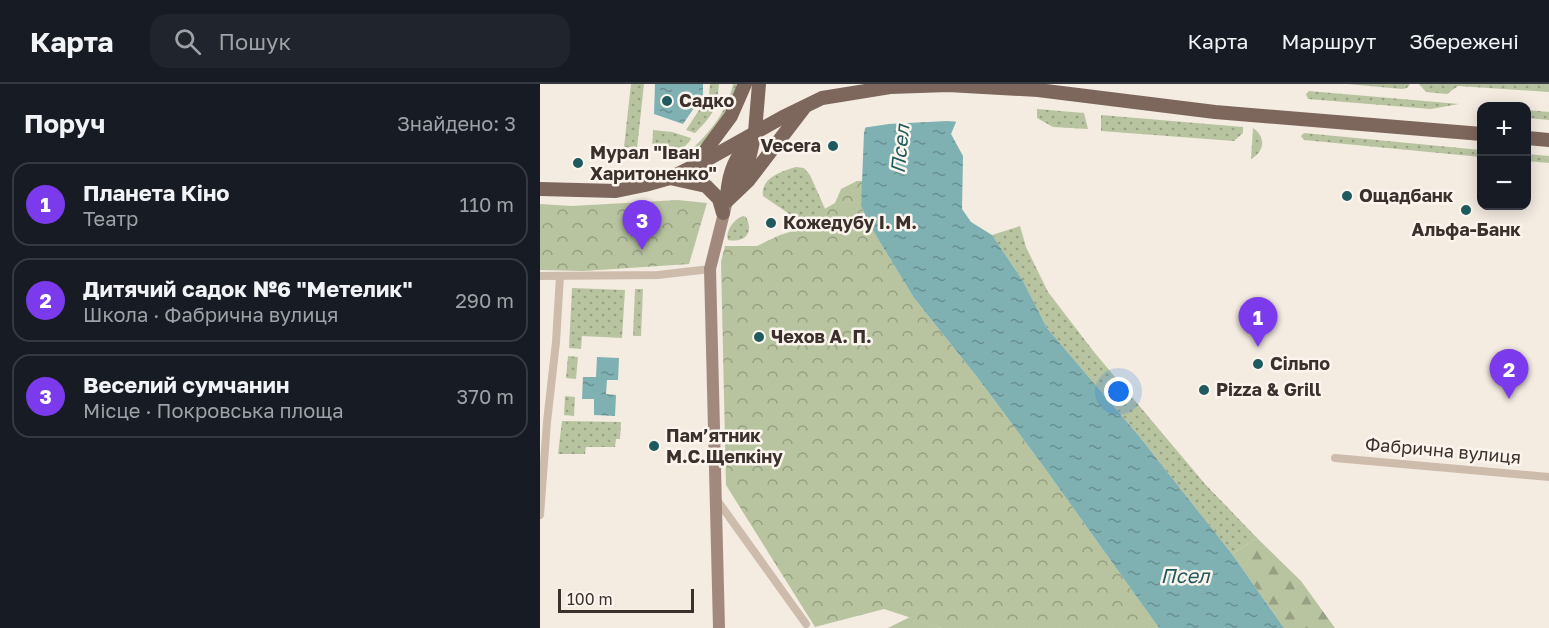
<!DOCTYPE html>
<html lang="uk">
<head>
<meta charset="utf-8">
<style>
  :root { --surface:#171b24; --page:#20242c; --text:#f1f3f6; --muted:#9ea1a6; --line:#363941; --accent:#7c3aed }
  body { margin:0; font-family:"Golos Text",sans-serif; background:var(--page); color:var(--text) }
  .controls { position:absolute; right:18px; top:18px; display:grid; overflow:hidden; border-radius:12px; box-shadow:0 3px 15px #0003 }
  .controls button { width:54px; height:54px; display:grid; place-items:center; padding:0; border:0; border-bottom:2px solid var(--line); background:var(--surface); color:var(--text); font:30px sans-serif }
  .scale { position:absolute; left:18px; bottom:15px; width:136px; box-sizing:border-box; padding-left:6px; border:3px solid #3b302b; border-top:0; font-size:16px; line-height:21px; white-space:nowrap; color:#3b302b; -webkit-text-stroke:4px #fbf5ee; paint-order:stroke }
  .you { position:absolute; left:579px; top:308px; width:21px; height:21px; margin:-15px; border:4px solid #fff; border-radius:50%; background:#1a73e8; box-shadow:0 0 0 9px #1a73e833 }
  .badge { display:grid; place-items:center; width:39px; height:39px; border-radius:50%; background:var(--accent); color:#fff; font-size:20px; font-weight:700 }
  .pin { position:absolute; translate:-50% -50px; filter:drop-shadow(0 2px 3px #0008) }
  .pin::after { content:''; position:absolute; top:32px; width:21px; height:18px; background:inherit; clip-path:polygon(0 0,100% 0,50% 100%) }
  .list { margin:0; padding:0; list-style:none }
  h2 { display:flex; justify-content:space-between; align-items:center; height:78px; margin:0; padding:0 24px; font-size:26px }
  h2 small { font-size:20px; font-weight:400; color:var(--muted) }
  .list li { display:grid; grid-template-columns:39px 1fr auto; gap:18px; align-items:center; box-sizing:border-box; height:84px; margin:0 12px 12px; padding:0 12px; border:2px solid var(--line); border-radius:18px }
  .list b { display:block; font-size:22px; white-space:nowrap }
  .list p { margin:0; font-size:20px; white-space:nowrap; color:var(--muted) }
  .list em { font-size:20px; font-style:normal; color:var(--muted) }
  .icon { flex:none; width:33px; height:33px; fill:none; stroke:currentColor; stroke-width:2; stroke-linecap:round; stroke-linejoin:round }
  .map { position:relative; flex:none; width:1009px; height:544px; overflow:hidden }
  header { display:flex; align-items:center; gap:36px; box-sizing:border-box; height:84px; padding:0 30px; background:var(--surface); border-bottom:2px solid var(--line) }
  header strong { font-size:28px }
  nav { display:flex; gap:33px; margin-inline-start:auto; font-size:21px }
  .search { width:420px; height:54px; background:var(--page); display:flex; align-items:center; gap:15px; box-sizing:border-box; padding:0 21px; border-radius:18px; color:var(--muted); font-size:22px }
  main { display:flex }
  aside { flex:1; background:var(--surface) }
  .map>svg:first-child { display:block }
  .grass { fill:url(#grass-dots) }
  .forest { fill:url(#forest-firs) }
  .park { fill:url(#park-crowns) }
  .pitch { fill:#b8c4a0 }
  .water { fill:url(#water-ripples) }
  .pier { fill:#f4ebe1 }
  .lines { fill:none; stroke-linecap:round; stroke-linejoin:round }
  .street { stroke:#cdbbac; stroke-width:8 }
  .secondary { stroke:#a18a7d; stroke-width:12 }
  .primary { stroke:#7d675c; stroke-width:14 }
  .poi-dot { fill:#1f5a5e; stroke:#fbf5ee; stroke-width:2 }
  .labels { text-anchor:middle; stroke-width:5; stroke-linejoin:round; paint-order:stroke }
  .poi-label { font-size:18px; font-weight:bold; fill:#3b302b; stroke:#fbf5ee; text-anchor:start }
  .street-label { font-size:18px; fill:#3b302b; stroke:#fbf5ee }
  .water-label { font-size:20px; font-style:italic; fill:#1f5a5e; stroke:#fbf5ee }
</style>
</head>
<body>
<header>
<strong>Карта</strong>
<div class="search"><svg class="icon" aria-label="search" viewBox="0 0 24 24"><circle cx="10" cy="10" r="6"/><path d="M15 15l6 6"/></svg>Пошук</div>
<nav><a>Карта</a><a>Маршрут</a><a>Збережені</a></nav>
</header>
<main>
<aside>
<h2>Поруч<small>Знайдено: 3</small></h2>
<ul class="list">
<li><span class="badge">1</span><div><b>Планета Кіно</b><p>Театр</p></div><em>110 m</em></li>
<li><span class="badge">2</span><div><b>Дитячий садок №6 &quot;Метелик&quot;</b><p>Школа · Фабрична вулиця</p></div><em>290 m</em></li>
<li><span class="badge">3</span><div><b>Веселий сумчанин</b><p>Місце · Покровська площа</p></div><em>370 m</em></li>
</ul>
</aside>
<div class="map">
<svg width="1009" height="544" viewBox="0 0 1009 544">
  <defs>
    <pattern id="grass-dots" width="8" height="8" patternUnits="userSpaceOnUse" patternTransform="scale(1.5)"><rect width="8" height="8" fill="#b8c4a0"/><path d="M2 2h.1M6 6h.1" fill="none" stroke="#97a083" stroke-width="1.8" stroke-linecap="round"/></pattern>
    <pattern id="forest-firs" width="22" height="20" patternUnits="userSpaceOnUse" patternTransform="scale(1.5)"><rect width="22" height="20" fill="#b8c4a0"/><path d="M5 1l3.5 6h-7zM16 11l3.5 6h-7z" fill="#97a083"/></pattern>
    <pattern id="park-crowns" width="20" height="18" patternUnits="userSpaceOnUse" patternTransform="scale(1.5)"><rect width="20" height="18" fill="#b8c4a0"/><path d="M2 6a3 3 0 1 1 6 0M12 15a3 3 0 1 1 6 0" fill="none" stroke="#97a083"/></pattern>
    <pattern id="water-ripples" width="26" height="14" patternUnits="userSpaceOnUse" patternTransform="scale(1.5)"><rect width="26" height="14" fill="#7fb0b2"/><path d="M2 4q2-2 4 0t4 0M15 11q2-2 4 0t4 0" fill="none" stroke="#699091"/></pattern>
  </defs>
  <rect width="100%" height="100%" fill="#f4ebe1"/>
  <g class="grass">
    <path d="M91,0H104L97,64L84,63Z"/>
    <path d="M170,0H179C177,25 173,31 155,49L146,46L169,11Z"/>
    <path d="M193,0H198L192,19L163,59L150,67C170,48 187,28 193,0Z"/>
    <path d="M807,0H870L867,4L862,5Z"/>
    <path d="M879,0H1009V8L918,2L907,10L886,8Z"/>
    <path d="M769,7L919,20L891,25L768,15L766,10Z"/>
    <path d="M497,25L544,29L548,45L513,43L497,34Z"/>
    <path d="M987,26L1009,28V36L987,34Z"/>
    <path d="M561,31L703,43V49L694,57L561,47Z"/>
    <path d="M713,44C726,53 725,67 711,75Z"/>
    <path d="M113,46L132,48L151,54L150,57L139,68L112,64Z"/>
    <path d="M764,49L941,66V73L764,56L761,52Z"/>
    <path d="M987,70L1009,72V79L987,77Z"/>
    <path d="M256,83L264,84L270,91L290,136L274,147L223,112C220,94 242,87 256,83Z"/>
    <path d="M203,132L206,133C214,149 205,159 188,156C185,147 194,135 203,132Z"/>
    <path d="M480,142L486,163L508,208L554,268L665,400L717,454L692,470L599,352L507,244L483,197L452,151Z"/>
    <path d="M32,204L85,206L82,254L42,252L41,265L29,264Z"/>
    <path d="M95,205H103L101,252H93Z"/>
    <path d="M28,272L38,273L36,295L26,294Z"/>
    <path d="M25,312L35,313L34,332L24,331Z"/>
    <path d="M22,337L81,338L80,355H76L75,363H46L45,370H18Z"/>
  </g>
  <path class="forest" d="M717,454L761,497L795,544H744L692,470Z"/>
  <g class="park">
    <path d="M317,97H323L321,122L332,145L374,214L437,293L501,379L619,544H402L344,525L275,543L186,401L181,178L185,162H217L240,151L253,147L262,138L295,119L301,105Z"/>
    <path d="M138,116L167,119L149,180L44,187L0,186V120L32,122Z"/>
  </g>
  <path class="pitch" d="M370,533L402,544H348Z"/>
  <g class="water">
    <path d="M115,0H163V11L143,40L114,30Z"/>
    <path d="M336,0H432L411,50L423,72L422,125L431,138L452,151L483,197L507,244L599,352L692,470L744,544H619L501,379L437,293L374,214L332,145L321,122L324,49Z"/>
    <path d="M57,273L79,274L78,296H67L66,310L76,311L75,332L54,331V315H42L43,293H56Z"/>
  </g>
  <path class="pier" d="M333,0H435L419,38L407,37L349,40L322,44Z"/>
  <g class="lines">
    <g class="street">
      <path d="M0,192L118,191L170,185"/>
      <path d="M795,374L1009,393"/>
      <path d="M177,416L266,540"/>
      <path d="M0,431L7,338L16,258L20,192"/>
    </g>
    <path class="secondary" d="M179,544L170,185L186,121"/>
    <g class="primary">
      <path d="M987,54L1009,56"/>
      <path d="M157,78L191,32L205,0"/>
      <path d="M130,94L166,102L179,115L183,129"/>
      <path d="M196,102L208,80L215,48L219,0"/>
      <path d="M0,105L76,107L105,101L130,94L170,74L243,33L282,14L350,3L408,1L498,6L675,28L942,50"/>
      <path d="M187,112C189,85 196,74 211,54"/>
      <path d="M187,117L208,97L264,24"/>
    </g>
  </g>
  <g class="poi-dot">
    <circle cx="127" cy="17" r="6"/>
    <circle cx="293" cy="62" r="6"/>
    <circle cx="38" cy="79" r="6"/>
    <circle cx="807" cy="112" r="6"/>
    <circle cx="926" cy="126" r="6"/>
    <circle cx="231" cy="139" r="6"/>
    <circle cx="219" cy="253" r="6"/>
    <circle cx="718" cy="280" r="6"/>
    <circle cx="664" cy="306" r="6"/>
    <circle cx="114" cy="362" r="6"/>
  </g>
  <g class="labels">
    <g class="poi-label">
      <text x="139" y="23">Садко</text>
      <text x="281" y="68" text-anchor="end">Vecera</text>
      <text x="50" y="75">Мурал "Іван<tspan x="50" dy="21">Харитоненко"</tspan></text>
      <text x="819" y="118">Ощадбанк</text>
      <text x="243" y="145">Кожедубу І. М.</text>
      <text x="926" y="152" text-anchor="middle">Альфа-Банк</text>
      <text x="231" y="259">Чехов А. П.</text>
      <text x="730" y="286">Сільпо</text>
      <text x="676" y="312">Pizza &amp; Grill</text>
      <text x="126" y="358">Пам’ятник<tspan x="126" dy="21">М.С.Щепкіну</tspan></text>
    </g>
    <g class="street-label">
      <text transform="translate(903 367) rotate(5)" y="6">Фабрична вулиця</text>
    </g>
    <g class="water-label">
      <text transform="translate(360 65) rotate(-84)" y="7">Псел</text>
      <text x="645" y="499">Псел</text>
    </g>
  </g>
</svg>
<div class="controls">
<button>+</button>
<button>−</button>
</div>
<div class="scale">100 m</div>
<div class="you"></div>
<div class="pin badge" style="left:718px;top:263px">1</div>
<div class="pin badge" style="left:969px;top:315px">2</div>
<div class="pin badge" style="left:102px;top:166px">3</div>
</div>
</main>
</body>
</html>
